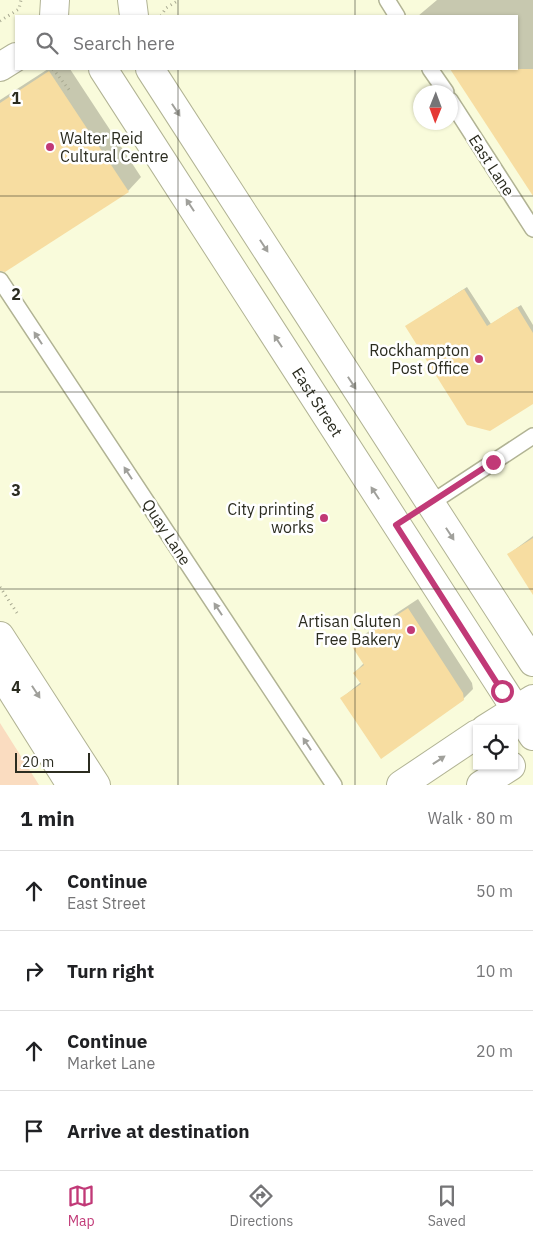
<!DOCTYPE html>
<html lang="en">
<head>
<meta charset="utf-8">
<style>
  :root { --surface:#fff; --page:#f6f6f6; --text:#202124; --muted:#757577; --line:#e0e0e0; --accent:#c13977 }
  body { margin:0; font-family:"IBM Plex Sans",sans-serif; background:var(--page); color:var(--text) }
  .controls { position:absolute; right:15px; bottom:15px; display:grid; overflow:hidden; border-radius:0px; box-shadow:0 1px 4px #0004 }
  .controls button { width:45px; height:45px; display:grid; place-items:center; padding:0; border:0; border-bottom:1px solid var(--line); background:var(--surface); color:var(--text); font:25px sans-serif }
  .compass { position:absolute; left:413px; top:85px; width:45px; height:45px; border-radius:50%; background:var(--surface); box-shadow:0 1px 4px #0004; rotate:181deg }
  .scale { position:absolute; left:15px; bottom:12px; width:75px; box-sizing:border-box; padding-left:5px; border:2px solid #2b2c20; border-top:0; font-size:14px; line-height:18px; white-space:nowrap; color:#2b2c20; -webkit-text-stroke:4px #fff; paint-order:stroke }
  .stop { position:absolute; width:15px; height:15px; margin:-11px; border:4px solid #c13977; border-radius:50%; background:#fff }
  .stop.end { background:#c13977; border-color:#fff; box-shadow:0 1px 5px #0008 }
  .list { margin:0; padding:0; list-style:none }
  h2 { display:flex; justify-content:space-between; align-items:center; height:65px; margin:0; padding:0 20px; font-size:21px }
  h2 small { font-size:16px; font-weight:400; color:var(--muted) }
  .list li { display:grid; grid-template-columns:32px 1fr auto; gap:15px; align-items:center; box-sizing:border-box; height:80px; padding:0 20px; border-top:1px solid var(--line) }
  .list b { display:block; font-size:19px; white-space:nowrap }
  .list p { margin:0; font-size:16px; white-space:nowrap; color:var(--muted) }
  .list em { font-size:16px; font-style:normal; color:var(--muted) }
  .icon { flex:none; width:28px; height:28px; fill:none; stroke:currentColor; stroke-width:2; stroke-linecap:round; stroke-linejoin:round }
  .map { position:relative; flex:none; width:533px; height:785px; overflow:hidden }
  .search { position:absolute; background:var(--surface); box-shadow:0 1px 4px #0004; left:15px; right:15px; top:15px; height:55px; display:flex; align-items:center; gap:12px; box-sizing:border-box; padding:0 18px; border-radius:0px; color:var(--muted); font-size:19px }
  .sheet { height:385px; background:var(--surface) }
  nav { display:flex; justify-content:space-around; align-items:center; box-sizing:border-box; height:70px; border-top:1px solid var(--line); background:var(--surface); font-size:14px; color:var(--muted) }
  nav a { display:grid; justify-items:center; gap:2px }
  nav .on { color:var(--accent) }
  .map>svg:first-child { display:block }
  .green { fill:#fadcc0 }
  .shadow { fill:#0003 }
  .building { fill:#f7dda1 }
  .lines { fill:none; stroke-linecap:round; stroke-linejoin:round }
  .lane-casing { stroke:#b1b394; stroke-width:18 }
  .street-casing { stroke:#b1b394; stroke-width:30 }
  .path { stroke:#a7a890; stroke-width:3; stroke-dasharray:1 4; stroke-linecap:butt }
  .lane { stroke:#fff; stroke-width:15 }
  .street { stroke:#fff; stroke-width:28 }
  .oneway { fill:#a0a09b }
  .route { stroke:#c13977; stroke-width:6 }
  .grid { fill:none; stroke:#2b2c20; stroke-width:1; stroke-opacity:0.55 }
  .poi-dot { fill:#c13977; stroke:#fff; stroke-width:2 }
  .labels { text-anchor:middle; stroke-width:5; stroke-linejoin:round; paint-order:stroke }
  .poi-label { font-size:16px; fill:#2b2c20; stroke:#fff; text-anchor:end }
  .street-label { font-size:16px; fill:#2b2c20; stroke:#fff }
  .grid-label { font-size:16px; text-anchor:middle; font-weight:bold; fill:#2b2c20; stroke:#fff; stroke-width:5; stroke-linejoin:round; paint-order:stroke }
</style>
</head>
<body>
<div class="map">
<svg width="533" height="785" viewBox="0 0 533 785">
  <rect width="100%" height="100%" fill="#f9fbdb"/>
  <path class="green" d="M0,723L39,785H0Z"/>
  <g class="shadow">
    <path d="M437,0H533V193L451,69H517V16H418Z"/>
    <path d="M48,69H70L141,177L128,191L0,271V100Z"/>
    <path d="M467,287L491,324L521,305L533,325V403L407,326Z"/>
    <path d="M533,536V593L509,554Z"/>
    <path d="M418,599L472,683L473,689L463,699L342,698L361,682L354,673L364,663L352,645L362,636Z"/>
  </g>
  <g class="building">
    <path d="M450,69H533V196Z"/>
    <path d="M49,71L129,192L5,272L0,271V103Z"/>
    <path d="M464,289L487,326L517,307L533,333V404L490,431L467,425L405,326Z"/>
    <path d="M533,538V595L507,554Z"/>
    <path d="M408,608L463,693L464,700L381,759L340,698L361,684L353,673L364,665L351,645Z"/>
  </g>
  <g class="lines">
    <g class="lane-casing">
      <g id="lane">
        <path d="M387,0L397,16"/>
        <path d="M430,69L446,92"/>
        <path d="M450,100L533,229"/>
        <path d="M0,280L334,785"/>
        <path d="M431,503L533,436"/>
      </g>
    </g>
    <g class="street-casing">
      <g id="street">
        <path d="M132,0L134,16"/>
        <path d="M54,16L55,0"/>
        <path d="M0,67L16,57"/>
        <path id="s1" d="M103,69L533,736"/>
        <path d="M150,69L533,662"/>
        <path d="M0,636L96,785"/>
        <path d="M0,672L71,785"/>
        <path d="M485,729L533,699"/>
        <path d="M401,785L477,734"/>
        <path d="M481,785L511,766"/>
      </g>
    </g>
    <g class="path">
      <path d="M161,16L166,8L179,0"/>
      <path d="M0,21L19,9L21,0"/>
      <path d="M53,69L70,91"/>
      <path d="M0,587L19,616"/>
    </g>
    <use href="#lane" class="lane"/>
    <use href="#street" class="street"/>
  </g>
  <defs><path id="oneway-solid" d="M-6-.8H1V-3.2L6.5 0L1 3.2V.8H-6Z" transform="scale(1.25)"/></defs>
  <g class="oneway">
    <use href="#oneway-solid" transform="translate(176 110) rotate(57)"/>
    <use href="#oneway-solid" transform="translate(190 205) rotate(-123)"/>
    <use href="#oneway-solid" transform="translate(264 246) rotate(57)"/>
    <use href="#oneway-solid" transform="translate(38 338) rotate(-123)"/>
    <use href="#oneway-solid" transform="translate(278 341) rotate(-123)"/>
    <use href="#oneway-solid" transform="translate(352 383) rotate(57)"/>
    <use href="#oneway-solid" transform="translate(128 473) rotate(-123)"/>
    <use href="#oneway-solid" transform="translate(375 493) rotate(-123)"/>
    <use href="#oneway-solid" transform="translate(450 534) rotate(57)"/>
    <use href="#oneway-solid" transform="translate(218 609) rotate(-123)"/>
    <use href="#oneway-solid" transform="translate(36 692) rotate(57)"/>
    <use href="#oneway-solid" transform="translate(307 744) rotate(-123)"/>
    <use href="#oneway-solid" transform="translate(439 760) rotate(-34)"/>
  </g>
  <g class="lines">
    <path class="route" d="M493,462L396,525L502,691"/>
  </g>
  <path class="grid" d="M178,0V16M355,0V16M178,69V785M355,69V785M0,196H533M0,392H533M0,589H533"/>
  <g class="poi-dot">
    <circle cx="50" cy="147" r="5"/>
    <circle cx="479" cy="359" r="5"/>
    <circle cx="324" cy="518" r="5"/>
    <circle cx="411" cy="630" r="5"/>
  </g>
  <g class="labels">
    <g class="poi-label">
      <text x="60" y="144" text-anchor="start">Walter Reid<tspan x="60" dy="18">Cultural Centre</tspan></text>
      <text x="469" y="356">Rockhampton<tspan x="469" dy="18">Post Office</tspan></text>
      <text x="314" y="515">City printing<tspan x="314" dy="18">works</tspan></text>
      <text x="401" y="627">Artisan Gluten<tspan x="401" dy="18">Free Bakery</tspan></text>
    </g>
    <g class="street-label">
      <text transform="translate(492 165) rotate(57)" y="6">East Lane</text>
      <text dy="6" stroke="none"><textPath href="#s1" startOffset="396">East Street</textPath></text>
      <text transform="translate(167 532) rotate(57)" y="6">Quay Lane</text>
    </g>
  </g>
  <g class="grid-label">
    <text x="16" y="104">1</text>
    <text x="16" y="300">2</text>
    <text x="16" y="496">3</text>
    <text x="16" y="693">4</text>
  </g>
</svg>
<div class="controls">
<button><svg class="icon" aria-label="locate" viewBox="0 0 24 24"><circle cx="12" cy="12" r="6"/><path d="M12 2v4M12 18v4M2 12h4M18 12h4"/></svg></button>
</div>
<svg class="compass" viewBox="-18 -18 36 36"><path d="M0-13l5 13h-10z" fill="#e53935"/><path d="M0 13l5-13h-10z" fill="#757577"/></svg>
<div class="scale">20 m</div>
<div class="stop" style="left:502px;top:691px"></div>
<div class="stop end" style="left:493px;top:462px"></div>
<div class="search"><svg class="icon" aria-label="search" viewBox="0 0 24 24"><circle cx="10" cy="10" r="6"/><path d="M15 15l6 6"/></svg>Search here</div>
</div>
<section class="sheet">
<h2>1 min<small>Walk · 80 m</small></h2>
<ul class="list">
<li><svg class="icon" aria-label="ahead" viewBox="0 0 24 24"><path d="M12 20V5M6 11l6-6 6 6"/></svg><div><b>Continue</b><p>East Street</p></div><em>50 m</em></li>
<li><svg class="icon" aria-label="right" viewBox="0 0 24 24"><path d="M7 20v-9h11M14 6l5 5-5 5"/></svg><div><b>Turn right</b></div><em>10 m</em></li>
<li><svg class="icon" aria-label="ahead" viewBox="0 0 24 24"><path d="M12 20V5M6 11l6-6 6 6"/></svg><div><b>Continue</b><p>Market Lane</p></div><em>20 m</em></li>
<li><svg class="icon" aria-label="arrive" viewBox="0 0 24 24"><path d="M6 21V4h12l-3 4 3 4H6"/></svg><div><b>Arrive at destination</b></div></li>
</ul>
</section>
<nav>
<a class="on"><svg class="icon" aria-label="map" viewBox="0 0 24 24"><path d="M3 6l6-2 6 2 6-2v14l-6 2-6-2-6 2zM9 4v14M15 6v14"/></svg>Map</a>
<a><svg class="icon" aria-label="directions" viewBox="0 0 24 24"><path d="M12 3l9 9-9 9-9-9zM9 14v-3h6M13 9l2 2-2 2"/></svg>Directions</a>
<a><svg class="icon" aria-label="saved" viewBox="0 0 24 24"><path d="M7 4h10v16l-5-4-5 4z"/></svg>Saved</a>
</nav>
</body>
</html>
